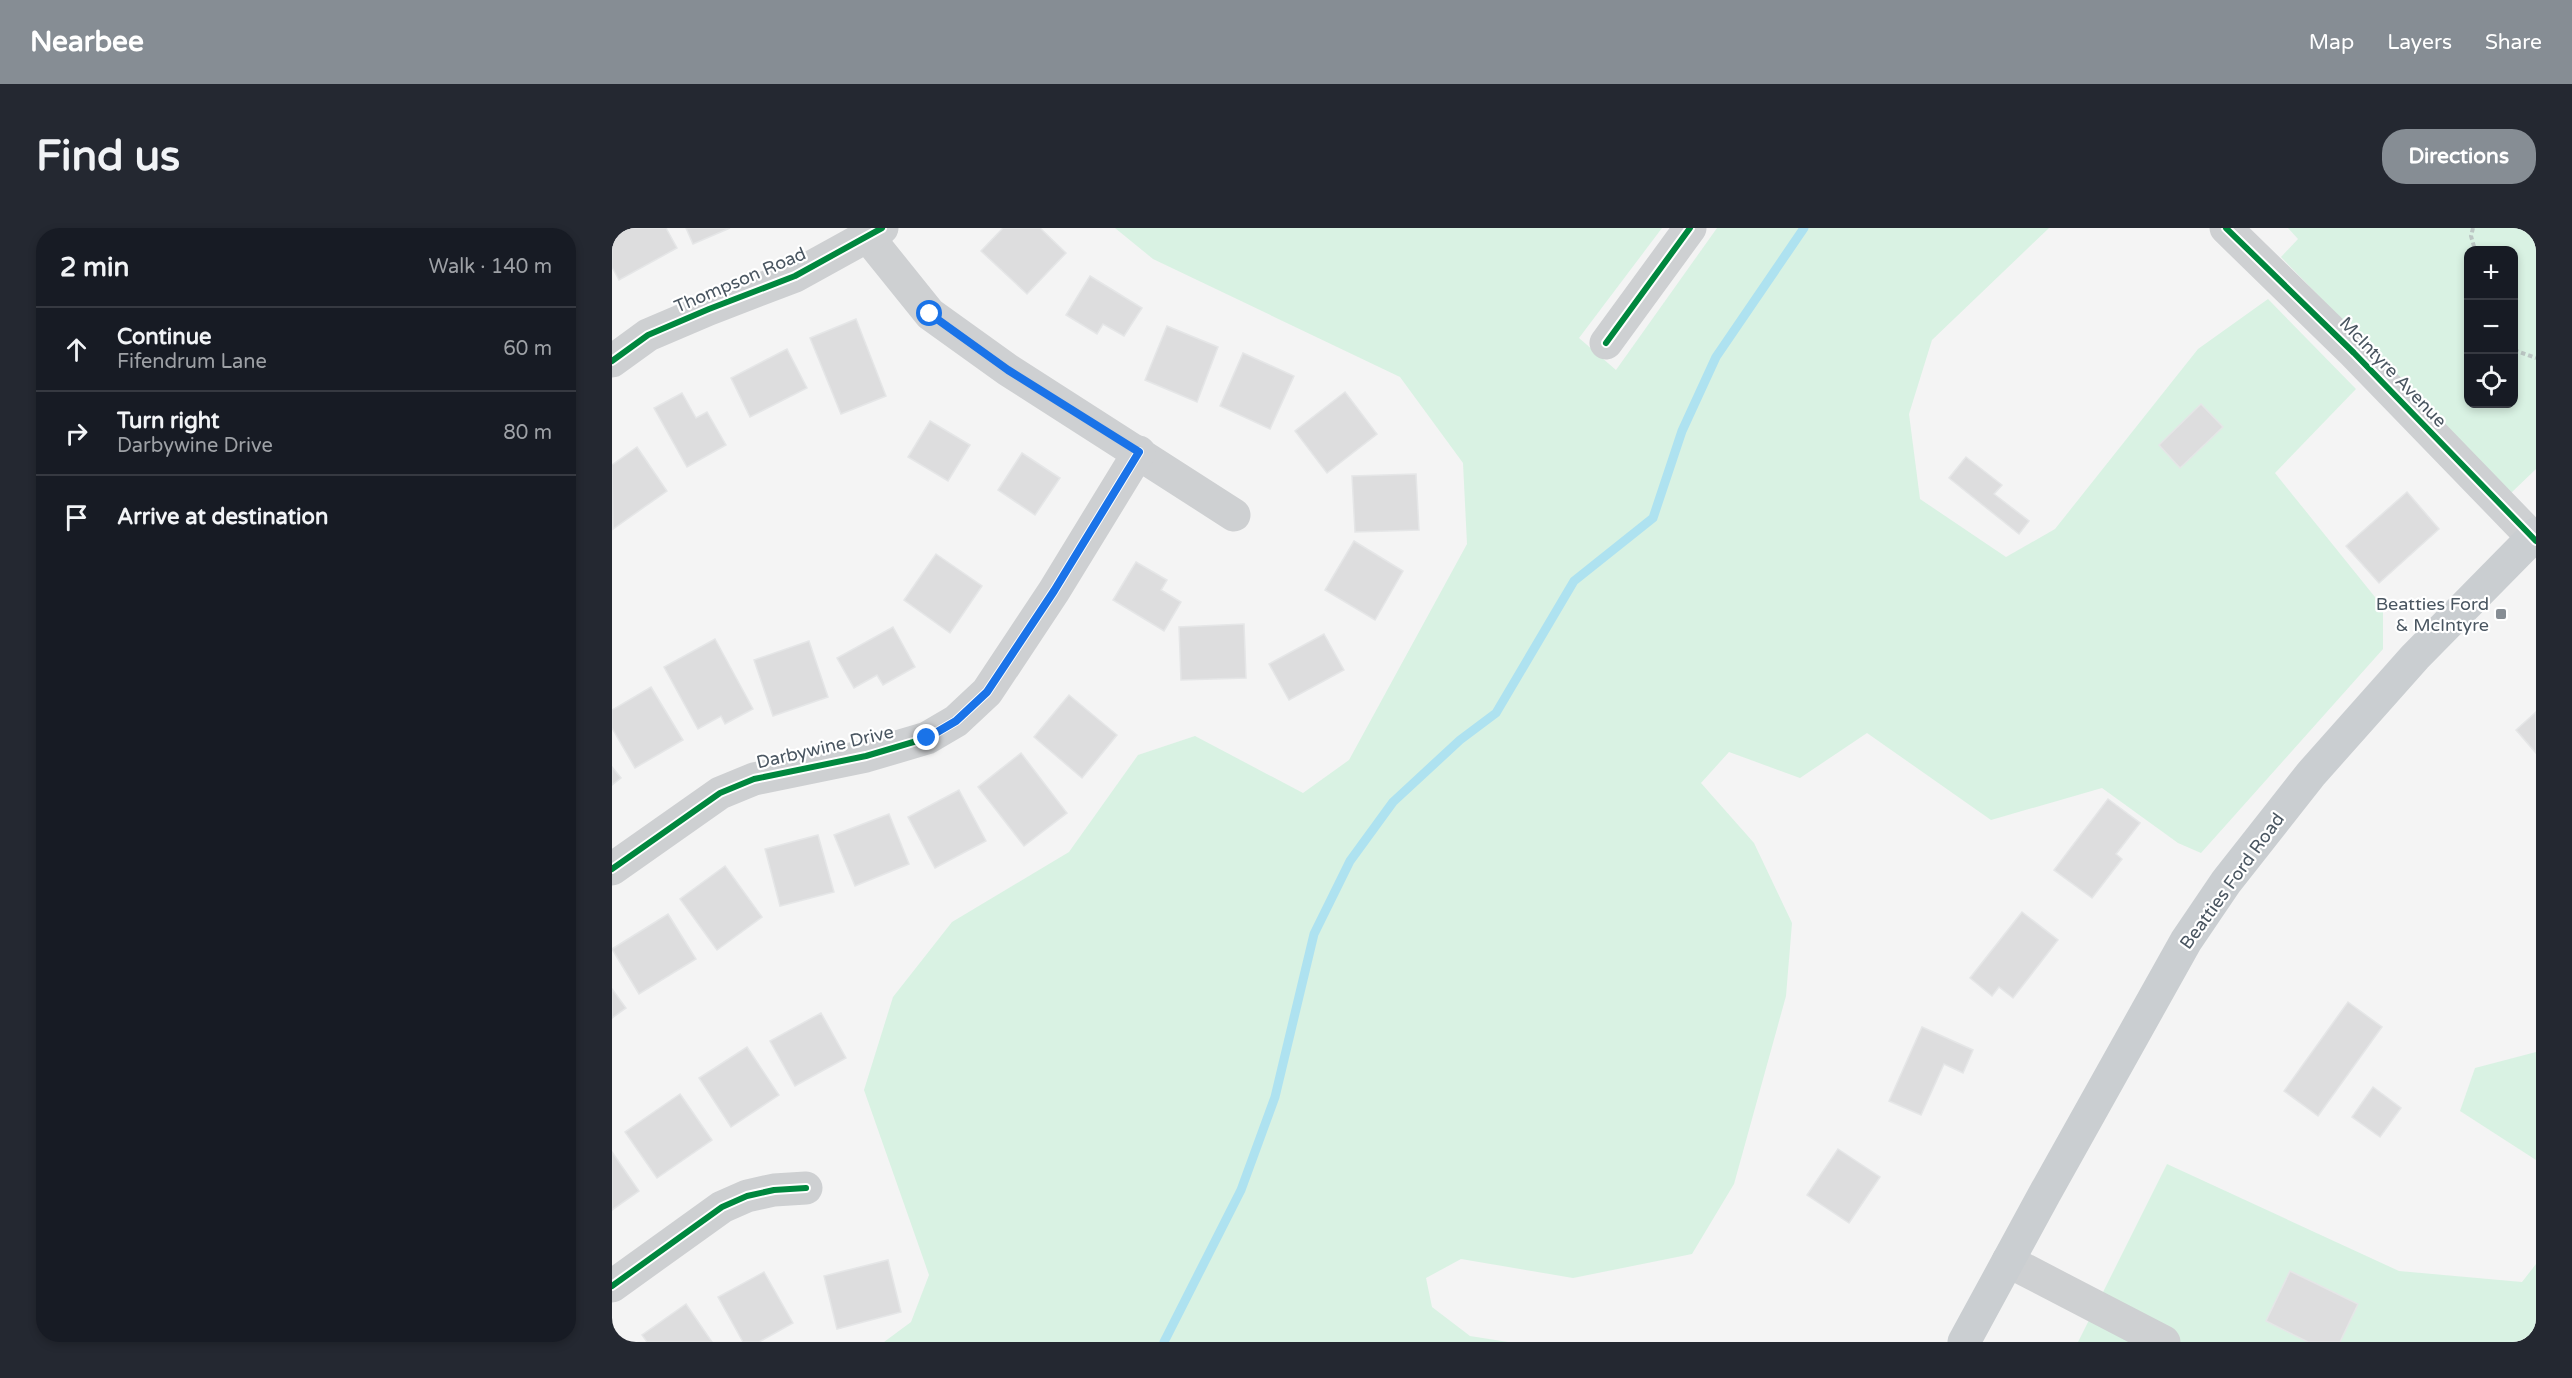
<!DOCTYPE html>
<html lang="en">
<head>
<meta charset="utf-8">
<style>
  :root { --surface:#171b24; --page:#242831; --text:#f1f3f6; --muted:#9ea1a6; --line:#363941; --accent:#868d94 }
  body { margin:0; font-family:"Varela Round",sans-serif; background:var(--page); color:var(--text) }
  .controls { position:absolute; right:18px; top:18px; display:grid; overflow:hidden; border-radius:12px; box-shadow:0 3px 9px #0003 }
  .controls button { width:54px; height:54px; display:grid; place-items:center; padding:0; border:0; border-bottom:2px solid var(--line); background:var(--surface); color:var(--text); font:30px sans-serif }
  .stop { position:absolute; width:18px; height:18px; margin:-14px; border:4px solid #1a73e8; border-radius:50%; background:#fff }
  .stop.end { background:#1a73e8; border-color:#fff; box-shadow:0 2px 6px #0008 }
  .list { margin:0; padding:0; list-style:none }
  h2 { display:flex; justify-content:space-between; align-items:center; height:78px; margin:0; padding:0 24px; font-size:26px }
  h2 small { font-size:20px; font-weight:400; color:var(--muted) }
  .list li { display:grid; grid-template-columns:39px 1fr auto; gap:18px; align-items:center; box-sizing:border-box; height:84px; padding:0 24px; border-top:2px solid var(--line) }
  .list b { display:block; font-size:22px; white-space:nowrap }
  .list p { margin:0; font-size:20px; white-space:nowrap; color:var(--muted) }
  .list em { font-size:20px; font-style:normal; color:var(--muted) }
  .icon { flex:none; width:33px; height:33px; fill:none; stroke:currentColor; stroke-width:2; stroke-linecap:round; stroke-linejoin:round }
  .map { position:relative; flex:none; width:1924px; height:1114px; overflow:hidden; border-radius:24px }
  header { display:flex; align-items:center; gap:36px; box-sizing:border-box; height:84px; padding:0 30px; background:var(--accent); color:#fff }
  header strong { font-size:28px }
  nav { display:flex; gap:33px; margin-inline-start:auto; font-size:21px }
  .intro { display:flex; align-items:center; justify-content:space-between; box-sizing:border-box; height:144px; padding:0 36px }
  h1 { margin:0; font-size:42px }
  .button { padding:15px 27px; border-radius:24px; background:var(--accent); color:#fff; font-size:21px; font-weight:700 }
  main { display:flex; gap:36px; padding:0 36px }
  aside { flex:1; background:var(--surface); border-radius:24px; box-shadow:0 3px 9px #0003 }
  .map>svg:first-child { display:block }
  .green { fill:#d9f2e3; fill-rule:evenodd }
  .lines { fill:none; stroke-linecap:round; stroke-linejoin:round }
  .stream { stroke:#aee2f0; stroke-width:9 }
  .building { fill:#ddddde; stroke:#e5e6e7; stroke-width:1.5 }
  .path { stroke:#bcc7c4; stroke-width:4; stroke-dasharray:4.5 3; stroke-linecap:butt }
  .minor { stroke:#ced0d2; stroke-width:33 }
  .major { stroke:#caced1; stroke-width:33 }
  .cycleway-casing { stroke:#fff; stroke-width:10 }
  .cycleway { stroke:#00873e; stroke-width:6 }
  .route { stroke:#1a73e8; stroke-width:8 }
  .poi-dot { fill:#868d94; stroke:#fff; stroke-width:2 }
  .labels { text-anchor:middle; stroke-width:4.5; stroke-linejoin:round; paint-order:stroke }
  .street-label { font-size:18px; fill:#4a5661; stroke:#fff }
  .poi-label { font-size:18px; fill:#4a5661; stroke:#fff; text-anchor:end }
</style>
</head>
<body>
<header>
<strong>Nearbee</strong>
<nav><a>Map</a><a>Layers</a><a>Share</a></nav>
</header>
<div class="intro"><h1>Find us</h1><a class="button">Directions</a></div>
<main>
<aside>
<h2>2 min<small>Walk · 140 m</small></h2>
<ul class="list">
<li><svg class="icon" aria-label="ahead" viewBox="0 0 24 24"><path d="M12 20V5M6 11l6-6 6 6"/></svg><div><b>Continue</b><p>Fifendrum Lane</p></div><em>60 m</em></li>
<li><svg class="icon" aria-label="right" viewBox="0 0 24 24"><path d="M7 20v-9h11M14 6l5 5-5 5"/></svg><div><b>Turn right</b><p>Darbywine Drive</p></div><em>80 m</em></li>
<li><svg class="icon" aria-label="arrive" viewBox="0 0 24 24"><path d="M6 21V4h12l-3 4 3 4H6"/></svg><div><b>Arrive at destination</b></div></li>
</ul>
</aside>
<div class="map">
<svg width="1924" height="1114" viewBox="0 0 1924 1114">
  <rect width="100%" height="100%" fill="#f4f4f4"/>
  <g class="green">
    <path d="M503,0H1050L967,110L1004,142L1105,0H1437L1320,112L1297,186L1308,271L1394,329L1443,301L1586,121L1656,71L1744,161L1663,245L1771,379V421L1589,625L1566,615L1490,560L1379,592L1255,505L1188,550L1117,524L1089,555L1142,615L1180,695L1174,768L1122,956L1080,1026L961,1050L849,1031L814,1050L820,1079L858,1108L896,1114H272L299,1094L317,1047L252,862L281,769L340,694L457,624L526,527L583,508L691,565L737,532L855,316L851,235L788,149L541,31Z"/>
    <path d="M1676,0H1924V241L1899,265L1669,29L1686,11ZM1856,22H1902V176H1856Z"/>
    <path d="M1924,824V932L1848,883L1863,840Z"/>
    <path d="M1555,936L1787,1043L1910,1054L1924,1036V1114H1466Z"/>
  </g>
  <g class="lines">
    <path class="stream" d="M552,1114L629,962L663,869L702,706L738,633L781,574L848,512L884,485L962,353L1041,290L1070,203L1104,129L1192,0"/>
  </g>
  <g class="building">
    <path d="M0,0H54L65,20L7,52L0,39Z"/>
    <path d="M74,0H118L81,16Z"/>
    <path d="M391,0H428L454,25L415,66L369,23Z"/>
    <path d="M478,48L530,80L512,108L491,96L485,106L454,87Z"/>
    <path d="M244,91L274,168L229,186L198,110Z"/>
    <path d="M555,98L606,119L585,174L533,152Z"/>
    <path d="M175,121L195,160L138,189L119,150Z"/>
    <path d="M631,125L682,148L658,201L608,178Z"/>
    <path d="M733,164L765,206L715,245L683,203Z"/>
    <path d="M70,165L84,190L95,184L114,217L75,239L42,180Z"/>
    <path d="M1589,176L1611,199L1568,240L1547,217Z"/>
    <path d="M318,193L358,217L336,253L296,229Z"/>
    <path d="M25,219L55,263L1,301L0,237Z"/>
    <path d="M410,225L448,250L423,287L386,262Z"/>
    <path d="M1354,229L1390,257L1382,266L1417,293L1407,306L1337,250Z"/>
    <path d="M804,246L807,302L743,304L740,248Z"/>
    <path d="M1795,264L1827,301L1767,355L1734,318Z"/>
    <path d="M742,313L791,343L763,392L713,362Z"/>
    <path d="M324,326L370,358L338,405L292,372Z"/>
    <path d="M524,334L555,352L549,362L569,374L552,403L501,372Z"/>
    <path d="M632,396L634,450L569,452L567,399Z"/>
    <path d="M281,399L303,439L271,457L265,447L242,460L225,430Z"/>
    <path d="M712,406L732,442L677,472L657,436Z"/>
    <path d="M103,411L141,481L113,496L109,488L86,501L52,439Z"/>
    <path d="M197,413L216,469L161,488L142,432Z"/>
    <path d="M39,459L71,512L23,540L0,500V482Z"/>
    <path d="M457,467L505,507L470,550L422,509Z"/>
    <path d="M1924,484V525L1904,502Z"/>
    <path d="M409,525L455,585L412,618L366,559Z"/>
    <path d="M0,539L9,550L0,557Z"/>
    <path d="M347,562L374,613L323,640L296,589Z"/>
    <path d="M1496,571L1528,595L1504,626L1510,631L1480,670L1442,642Z"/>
    <path d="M277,586L297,636L243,658L222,607Z"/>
    <path d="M206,607L222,664L168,678L153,621Z"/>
    <path d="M113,638L150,689L105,722L68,671Z"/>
    <path d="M1410,684L1446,712L1401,770L1387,759L1380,768L1358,750Z"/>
    <path d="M56,686L84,731L27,766L0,721Z"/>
    <path d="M0,761L14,780L0,790Z"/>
    <path d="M1736,774L1770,799L1706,888L1672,863Z"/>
    <path d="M209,785L234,830L183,858L158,813Z"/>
    <path d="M1310,799L1361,822L1351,845L1332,836L1309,887L1277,873Z"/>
    <path d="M135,819L167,867L119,899L87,850Z"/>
    <path d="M1761,859L1789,880L1768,909L1740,889Z"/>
    <path d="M68,866L100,912L45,950L13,904Z"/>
    <path d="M1226,921L1268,949L1237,995L1195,967Z"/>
    <path d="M0,924L27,963L0,982Z"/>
    <path d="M276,1032L289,1084L225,1101L212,1048Z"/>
    <path d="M1678,1043L1746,1076L1728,1114H1696L1654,1093Z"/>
    <path d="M152,1044L181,1095L147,1114H131L106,1069Z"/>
    <path d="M74,1076L100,1114H35L30,1107Z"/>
  </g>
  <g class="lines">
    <g class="path">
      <path d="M1861,0L1859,8L1863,22"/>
      <path d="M1902,122L1924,130"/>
    </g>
    <g class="minor">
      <path d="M1614,0L1742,125L1924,313"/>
      <path d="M256,9L318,86L396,142L622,287"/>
      <path d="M994,115L1078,0"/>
      <path d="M0,133L36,107L97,81L183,48L270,0"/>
      <path d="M0,641L108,565L142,551L254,528L315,510L344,493L375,464L442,363L527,224"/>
      <path d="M1396,1033L1552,1114"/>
      <path d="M0,1058L110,979L135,968L162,962L194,960"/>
    </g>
    <path class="major" d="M1352,1114L1433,965L1574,713L1614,654L1699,546L1803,429L1924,306"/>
    <g class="cycleway-casing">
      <g id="cycleway">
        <path d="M1614,0L1742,125L1924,313"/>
        <path d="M994,115L1078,0"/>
        <path d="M0,133L36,107L97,81L183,48L270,0"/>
        <path d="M0,641L108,565L142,551L254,528L315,510L344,493L375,464L442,363L527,224"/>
        <path d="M0,1058L110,979L135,968L162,962L194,960"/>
      </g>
    </g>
    <use href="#cycleway" class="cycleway"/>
  </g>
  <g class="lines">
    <path class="route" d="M315,510L344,493L375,464L442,363L527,224L396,142L318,86"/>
  </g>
  <rect class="poi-dot" x="1883" y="380" width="12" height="12" rx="3"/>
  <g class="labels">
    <g class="street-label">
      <text transform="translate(128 52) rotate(-23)" y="6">Thompson Road</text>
      <text transform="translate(1781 144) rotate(46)" y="6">McIntyre Avenue</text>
      <text transform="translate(213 519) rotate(-13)" y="6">Darbywine Drive</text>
      <text transform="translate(1620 653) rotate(-54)" y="6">Beatties Ford Road</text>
    </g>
    <g class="poi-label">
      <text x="1877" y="382">Beatties Ford<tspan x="1877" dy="21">&amp; McIntyre</tspan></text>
    </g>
  </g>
</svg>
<div class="controls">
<button>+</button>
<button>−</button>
<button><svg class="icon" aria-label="locate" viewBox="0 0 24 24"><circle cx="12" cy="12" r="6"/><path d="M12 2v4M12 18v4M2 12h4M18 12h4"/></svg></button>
</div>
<div class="stop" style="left:318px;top:86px"></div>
<div class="stop end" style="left:315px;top:510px"></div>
</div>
</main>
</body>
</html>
